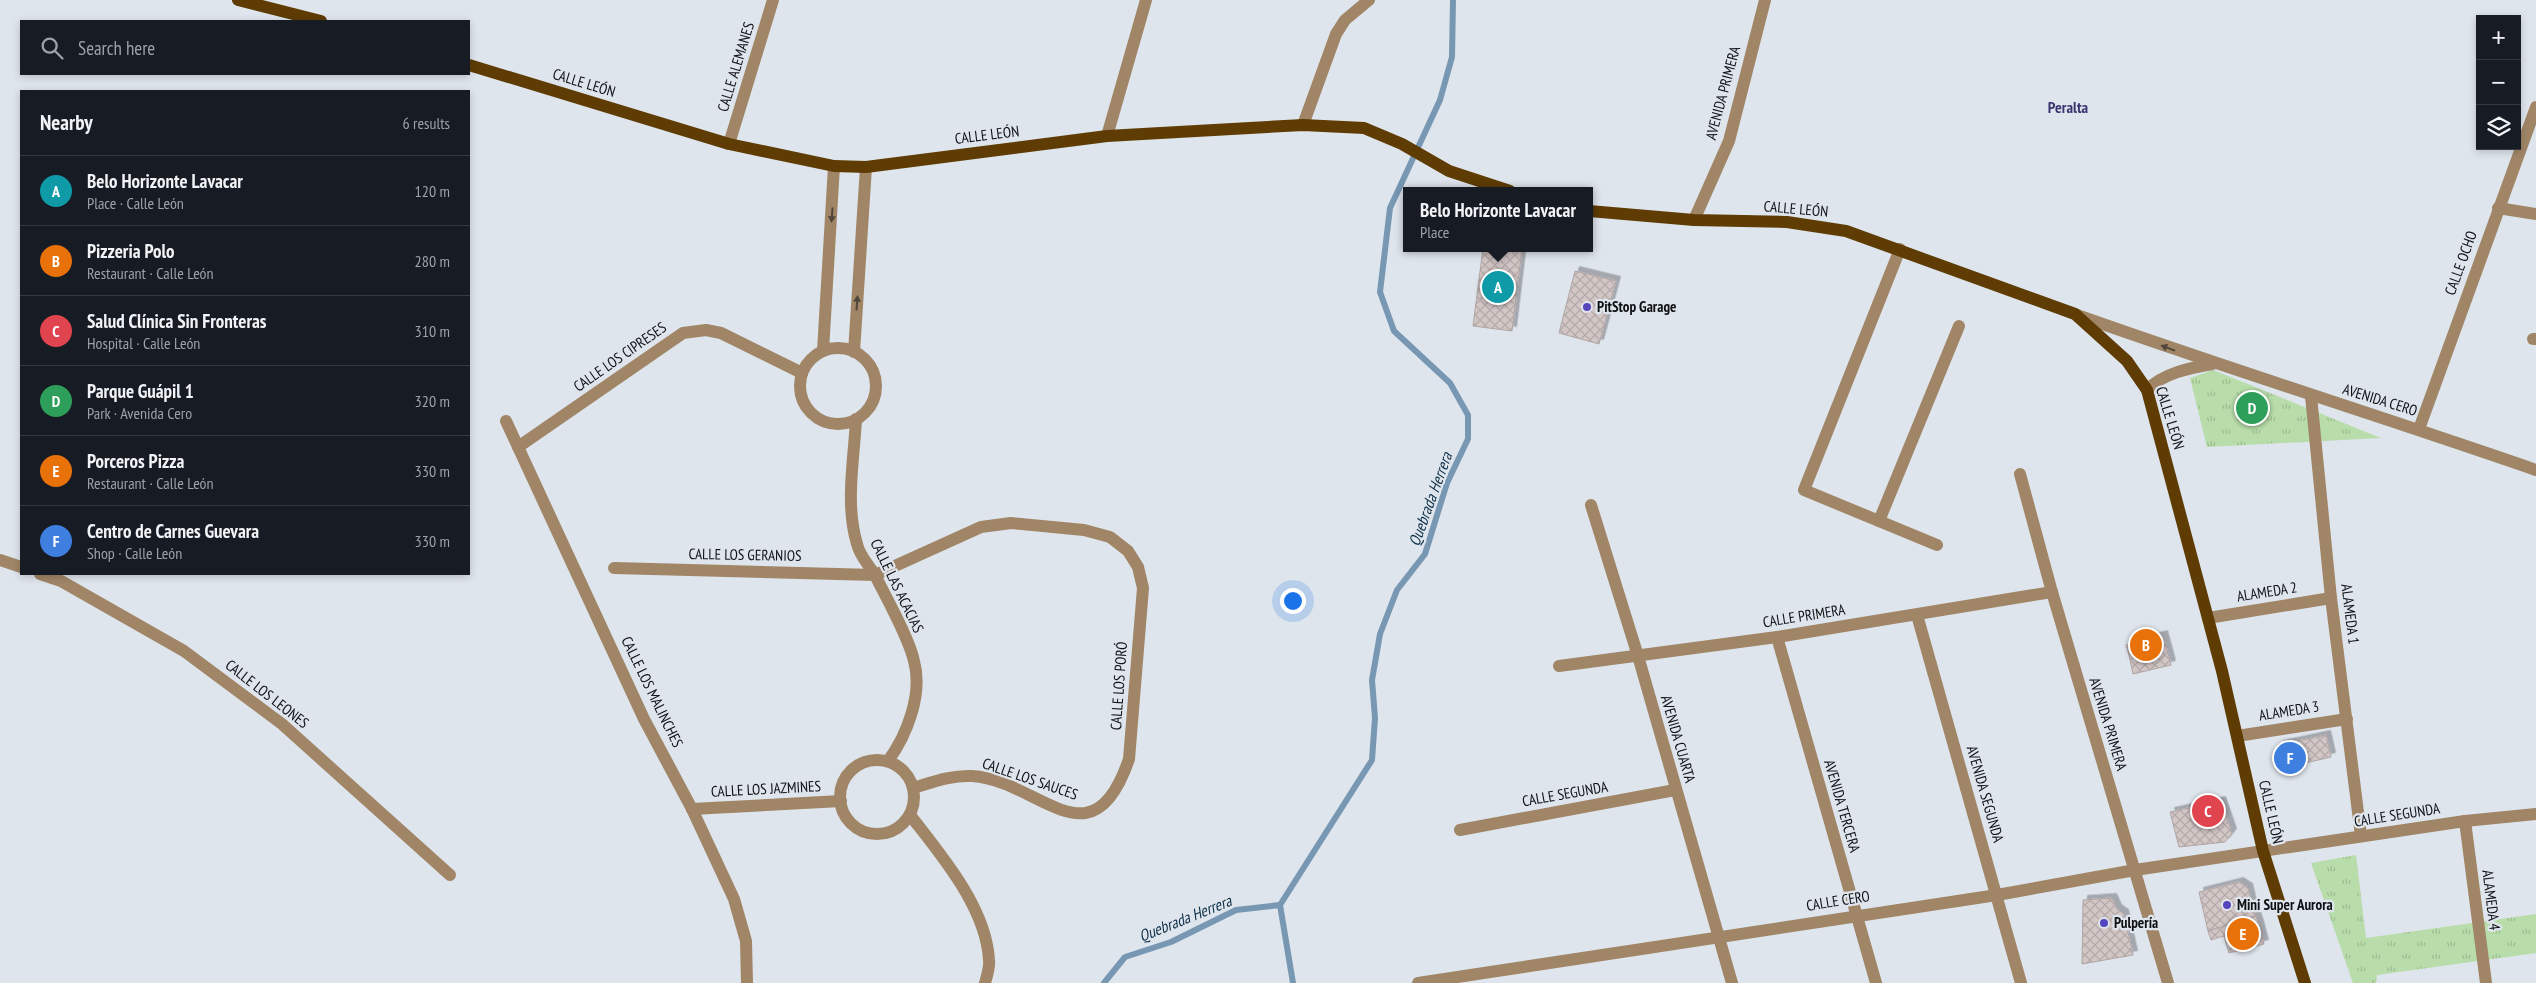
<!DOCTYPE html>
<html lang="en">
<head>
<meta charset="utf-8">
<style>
  :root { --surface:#171b24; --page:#242831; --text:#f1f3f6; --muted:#9ea1a6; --line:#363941; --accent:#ea580c }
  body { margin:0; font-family:"PT Sans Narrow",sans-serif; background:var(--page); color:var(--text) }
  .controls { position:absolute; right:15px; top:15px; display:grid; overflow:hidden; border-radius:0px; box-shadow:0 2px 8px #0003 }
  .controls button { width:45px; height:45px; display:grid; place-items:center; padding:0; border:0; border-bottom:1px solid var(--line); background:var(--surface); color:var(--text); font:25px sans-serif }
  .you { position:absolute; left:1292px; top:600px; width:18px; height:18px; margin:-12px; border:4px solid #fff; border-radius:50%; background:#1a73e8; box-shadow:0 0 0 8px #1a73e833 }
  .badge { display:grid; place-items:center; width:32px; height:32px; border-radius:50%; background:var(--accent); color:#fff; font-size:16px; font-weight:700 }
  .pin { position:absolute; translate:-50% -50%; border:2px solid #fff; box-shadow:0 1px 5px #0006 }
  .popup { position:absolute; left:1403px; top:187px; width:190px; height:65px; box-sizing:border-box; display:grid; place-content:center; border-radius:0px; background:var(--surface); filter:drop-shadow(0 1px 4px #0005); font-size:16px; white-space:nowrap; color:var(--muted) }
  .popup b { font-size:19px; color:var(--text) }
  .popup::after { content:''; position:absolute; left:50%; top:100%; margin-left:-10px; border:10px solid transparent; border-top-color:var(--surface) }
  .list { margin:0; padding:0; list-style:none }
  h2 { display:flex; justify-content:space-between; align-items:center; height:65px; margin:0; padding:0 20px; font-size:21px }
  h2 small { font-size:16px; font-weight:400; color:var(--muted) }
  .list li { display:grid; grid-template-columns:32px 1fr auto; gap:15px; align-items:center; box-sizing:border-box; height:70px; padding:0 20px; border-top:1px solid var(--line) }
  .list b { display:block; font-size:19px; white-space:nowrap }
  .list p { margin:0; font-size:16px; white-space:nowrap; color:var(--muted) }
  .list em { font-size:16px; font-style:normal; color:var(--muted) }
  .icon { flex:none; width:28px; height:28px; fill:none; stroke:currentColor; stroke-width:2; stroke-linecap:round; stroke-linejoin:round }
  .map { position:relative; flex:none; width:2536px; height:983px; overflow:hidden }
  .search { position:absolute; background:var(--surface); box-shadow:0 2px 8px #0003; left:20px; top:20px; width:450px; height:55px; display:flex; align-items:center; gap:12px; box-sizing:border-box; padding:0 18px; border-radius:0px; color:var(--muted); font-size:19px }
  .panel { position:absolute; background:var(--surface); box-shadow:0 2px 8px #0003; left:20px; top:90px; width:450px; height:485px; border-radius:0px }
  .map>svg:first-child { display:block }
  .park { fill:url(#park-tufts) }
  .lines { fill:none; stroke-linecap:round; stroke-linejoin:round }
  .stream { stroke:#7797b3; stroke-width:6 }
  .building { fill:url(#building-cross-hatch); stroke:#b0a5a4; filter:url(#shadow) }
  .minor { stroke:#a08667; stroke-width:12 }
  .major { stroke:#5e3c03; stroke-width:12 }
  .oneway { fill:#504639 }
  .poi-dot { fill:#5745bd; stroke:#dfe5ed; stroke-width:2 }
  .labels { text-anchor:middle; stroke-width:4.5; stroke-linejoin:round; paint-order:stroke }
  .street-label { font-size:15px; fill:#0f1114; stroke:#dfe5ed }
  .poi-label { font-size:15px; font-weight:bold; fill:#0f1114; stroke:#dfe5ed; text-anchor:start }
  .neighbourhood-label { font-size:16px; font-weight:bold; fill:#3b3672; stroke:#dfe5ed }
  .water-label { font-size:16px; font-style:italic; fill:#0c2f47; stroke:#dfe5ed }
</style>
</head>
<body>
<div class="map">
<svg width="2536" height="983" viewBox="0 0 2536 983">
  <defs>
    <pattern id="park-tufts" width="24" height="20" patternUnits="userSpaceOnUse" patternTransform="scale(1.25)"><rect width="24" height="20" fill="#b8ddaa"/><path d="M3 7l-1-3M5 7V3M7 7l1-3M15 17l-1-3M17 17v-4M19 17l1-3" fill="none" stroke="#9dbd91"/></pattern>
    <pattern id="building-cross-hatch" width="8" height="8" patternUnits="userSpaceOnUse" patternTransform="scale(1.25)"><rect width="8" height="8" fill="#d3c7c6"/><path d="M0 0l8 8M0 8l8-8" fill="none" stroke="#b4aaa9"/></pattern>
    <filter id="shadow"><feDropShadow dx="4.5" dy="-4.5" stdDeviation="0" flood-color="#0004"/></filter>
  </defs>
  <rect width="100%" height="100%" fill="#dfe5ed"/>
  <g class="park">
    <path d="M2213,370L2381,438L2207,447L2190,378Z"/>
    <path d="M2356,855L2366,938L2536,914V953L2377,975L2376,983H2353L2311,863Z"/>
  </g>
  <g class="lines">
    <g class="stream">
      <path d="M1280,905L1293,983"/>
      <path d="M1104,983L1125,957L1171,942L1236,910L1280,905L1372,760L1375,718L1372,680L1380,634L1397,590L1425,554L1447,483L1468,439V415L1450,383L1394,331L1380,292L1390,208L1440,100L1452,57L1453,0"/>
    </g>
  </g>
  <g class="building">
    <path d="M1483,248H1522L1512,331L1473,326Z"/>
    <path d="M1575,271L1616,281L1599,344L1559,333Z"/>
    <path d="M2163,635L2166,646L2129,655L2126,645Z"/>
    <path d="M2166,646L2171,665L2133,674L2129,655Z"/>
    <path d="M2326,735L2331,757L2284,768L2279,745Z"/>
    <path d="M2221,801L2232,833L2225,842L2179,847L2170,812Z"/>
    <path d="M2239,882L2248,888L2255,917L2208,931L2199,892Z"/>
    <path d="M2112,898L2117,909L2124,914L2133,955L2082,964L2083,900Z"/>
    <path d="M2256,916L2259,925L2211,940L2208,931Z"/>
    <path d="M2259,925L2261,933L2226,943L2224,936Z"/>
    <path d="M2261,933L2264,944L2229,953L2226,943Z"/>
  </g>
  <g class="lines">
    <g class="minor">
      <path d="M1303,125L1336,34L1345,20L1369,0"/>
      <path d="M1107,136L1146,0"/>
      <path d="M729,144L773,0"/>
      <path d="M2498,208L2536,214"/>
      <path d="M1694,220L1729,141L1765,0"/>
      <path d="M1900,249L1804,490L1937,545"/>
      <path d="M2077,315C2229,369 2383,417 2536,470"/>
      <path d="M2533,339H2536"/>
      <circle cx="838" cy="386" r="38"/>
      <path d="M823,351L834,166"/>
      <path d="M854,352L866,167"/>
      <path d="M2147,390C2163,373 2190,368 2212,364"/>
      <path d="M2311,396L2331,598L2361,836"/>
      <path d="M856,419C854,460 845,504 857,544C860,557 870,566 876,577C887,599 909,638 914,661C923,694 907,735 888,761"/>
      <path d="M506,421L644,719L692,809L734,899L746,941L747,983"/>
      <path d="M2419,429L2536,107"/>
      <path d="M518,447L683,333L706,330L721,333L802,373"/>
      <path d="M2020,474L2052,592L2168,983"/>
      <path d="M1591,505L1638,656L1732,983"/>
      <path d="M1879,521L1959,326"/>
      <path d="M0,560L21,567"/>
      <path d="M614,568L875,575L981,527L1011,523L1084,530L1110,537L1128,551L1138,567L1143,588L1129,759C1092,868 1039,780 972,776C951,775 933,782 913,788"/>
      <path d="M40,574L61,581L184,651L282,724L450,875"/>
      <path d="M1917,615L2021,983"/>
      <path d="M2208,618L2331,598"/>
      <path d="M1777,637L1876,983"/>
      <path d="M1559,666L1777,637L2052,592"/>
      <path d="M2237,736L2347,719"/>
      <circle cx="877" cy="797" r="37"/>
      <path d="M692,809L841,801"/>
      <path d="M910,815C941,855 986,907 989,960C990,967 987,976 985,983"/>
      <path d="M2465,821L2486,983"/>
      <path d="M1460,830L1675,790"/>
      <path d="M1418,983L1997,895L2135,870L2465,821L2536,814"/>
    </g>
    <g class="major">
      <path d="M238,0L321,21"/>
      <path d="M469,65L729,144L834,166L866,167L1107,136L1303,125L1364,128L1402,144L1449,171L1510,191"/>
      <path d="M1589,211L1694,220L1787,222L1846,231L2075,314L2127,361L2147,390L2222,671L2263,851L2305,983"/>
    </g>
  </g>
  <defs><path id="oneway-solid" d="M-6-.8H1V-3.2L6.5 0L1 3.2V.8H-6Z" transform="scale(1.25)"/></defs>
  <g class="oneway">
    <use href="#oneway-solid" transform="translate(832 215) rotate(94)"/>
    <use href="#oneway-solid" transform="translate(857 303) rotate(-86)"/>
    <use href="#oneway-solid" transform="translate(2168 348) rotate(-160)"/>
  </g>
  <g class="poi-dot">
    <circle cx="1587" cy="307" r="5"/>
    <circle cx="2227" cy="905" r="5"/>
    <circle cx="2104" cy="923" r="5"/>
  </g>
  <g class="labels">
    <g class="street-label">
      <text transform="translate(736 67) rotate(-73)" y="5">CALLE ALEMANES</text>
      <text transform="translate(584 83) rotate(17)" y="5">CALLE LEÓN</text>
      <text transform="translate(1723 93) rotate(-75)" y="5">AVENIDA PRIMERA</text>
      <text transform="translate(987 135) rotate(-7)" y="5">CALLE LEÓN</text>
      <text transform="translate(1796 209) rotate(5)" y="5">CALLE LEÓN</text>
      <text transform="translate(2461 263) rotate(-70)" y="5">CALLE OCHO</text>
      <text transform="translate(620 357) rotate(-35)" y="5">CALLE LOS CIPRESES</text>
      <text transform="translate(2380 400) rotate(17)" y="5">AVENIDA CERO</text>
      <text transform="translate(2170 418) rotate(73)" y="5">CALLE LEÓN</text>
      <text transform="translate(745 555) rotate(1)" y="5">CALLE LOS GERANIOS</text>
      <text transform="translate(897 586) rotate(64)" y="5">CALLE LAS ACACIAS</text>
      <text transform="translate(2267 592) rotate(-9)" y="5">ALAMEDA 2</text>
      <text transform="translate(2350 614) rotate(83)" y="5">ALAMEDA 1</text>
      <text transform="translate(1804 616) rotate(-9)" y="5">CALLE PRIMERA</text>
      <text transform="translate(1119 686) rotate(-86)" y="5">CALLE LOS PORÓ</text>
      <text transform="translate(652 692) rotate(64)" y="5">CALLE LOS MALINCHES</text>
      <text transform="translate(267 694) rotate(38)" y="5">CALLE LOS LEONES</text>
      <text transform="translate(2289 711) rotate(-9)" y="5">ALAMEDA 3</text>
      <text transform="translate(2108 724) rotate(73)" y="5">AVENIDA PRIMERA</text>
      <text transform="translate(1678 739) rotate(74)" y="5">AVENIDA CUARTA</text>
      <text transform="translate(1030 779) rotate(19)" y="5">CALLE LOS SAUCES</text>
      <text transform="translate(766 789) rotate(-3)" y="5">CALLE LOS JAZMINES</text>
      <text transform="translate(1565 794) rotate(-10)" y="5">CALLE SEGUNDA</text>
      <text transform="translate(1985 794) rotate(74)" y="5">AVENIDA SEGUNDA</text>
      <text transform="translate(1842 806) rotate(74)" y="5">AVENIDA TERCERA</text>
      <text transform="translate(2271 812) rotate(77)" y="5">CALLE LEÓN</text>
      <text transform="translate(2397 815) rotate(-9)" y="5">CALLE SEGUNDA</text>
      <text transform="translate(2491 900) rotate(83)" y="5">ALAMEDA 4</text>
      <text transform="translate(1838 901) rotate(-9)" y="5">CALLE CERO</text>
    </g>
    <g class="poi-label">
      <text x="1597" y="312">PitStop Garage</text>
      <text x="2237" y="910">Mini Super Aurora</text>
      <text x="2114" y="928">Pulpería</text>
    </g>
    <g class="neighbourhood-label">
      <text x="2068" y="113">Peralta</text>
    </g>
    <g class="water-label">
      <text transform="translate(1430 499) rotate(-70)" y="6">Quebrada Herrera</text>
      <text transform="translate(1185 918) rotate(-22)" y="6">Quebrada Herrera</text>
    </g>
  </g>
</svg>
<div class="controls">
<button>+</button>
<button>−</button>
<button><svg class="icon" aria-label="layers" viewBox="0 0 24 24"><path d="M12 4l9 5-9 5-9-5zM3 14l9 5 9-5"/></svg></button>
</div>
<div class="you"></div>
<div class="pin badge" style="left:1498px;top:287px;background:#0f9aa8">A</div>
<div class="popup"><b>Belo Horizonte Lavacar</b>Place</div>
<div class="pin badge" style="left:2146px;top:645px;background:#e8710a">B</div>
<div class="pin badge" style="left:2208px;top:811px;background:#e0444e">C</div>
<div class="pin badge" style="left:2252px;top:408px;background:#2e9e5b">D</div>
<div class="pin badge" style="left:2243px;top:934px;background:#e8710a">E</div>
<div class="pin badge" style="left:2290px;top:758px;background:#3f7fe0">F</div>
<div class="search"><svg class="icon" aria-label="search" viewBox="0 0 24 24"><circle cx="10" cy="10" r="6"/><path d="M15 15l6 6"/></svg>Search here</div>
<section class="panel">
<h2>Nearby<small>6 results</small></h2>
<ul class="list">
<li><span class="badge" style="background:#0f9aa8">A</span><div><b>Belo Horizonte Lavacar</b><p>Place · Calle León</p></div><em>120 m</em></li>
<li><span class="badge" style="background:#e8710a">B</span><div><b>Pizzeria Polo</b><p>Restaurant · Calle León</p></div><em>280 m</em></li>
<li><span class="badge" style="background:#e0444e">C</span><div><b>Salud Clínica Sin Fronteras</b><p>Hospital · Calle León</p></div><em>310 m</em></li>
<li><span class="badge" style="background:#2e9e5b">D</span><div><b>Parque Guápil 1</b><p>Park · Avenida Cero</p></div><em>320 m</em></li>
<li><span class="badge" style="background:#e8710a">E</span><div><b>Porceros Pizza</b><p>Restaurant · Calle León</p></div><em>330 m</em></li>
<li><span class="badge" style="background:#3f7fe0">F</span><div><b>Centro de Carnes Guevara</b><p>Shop · Calle León</p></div><em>330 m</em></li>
</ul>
</section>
</div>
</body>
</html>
